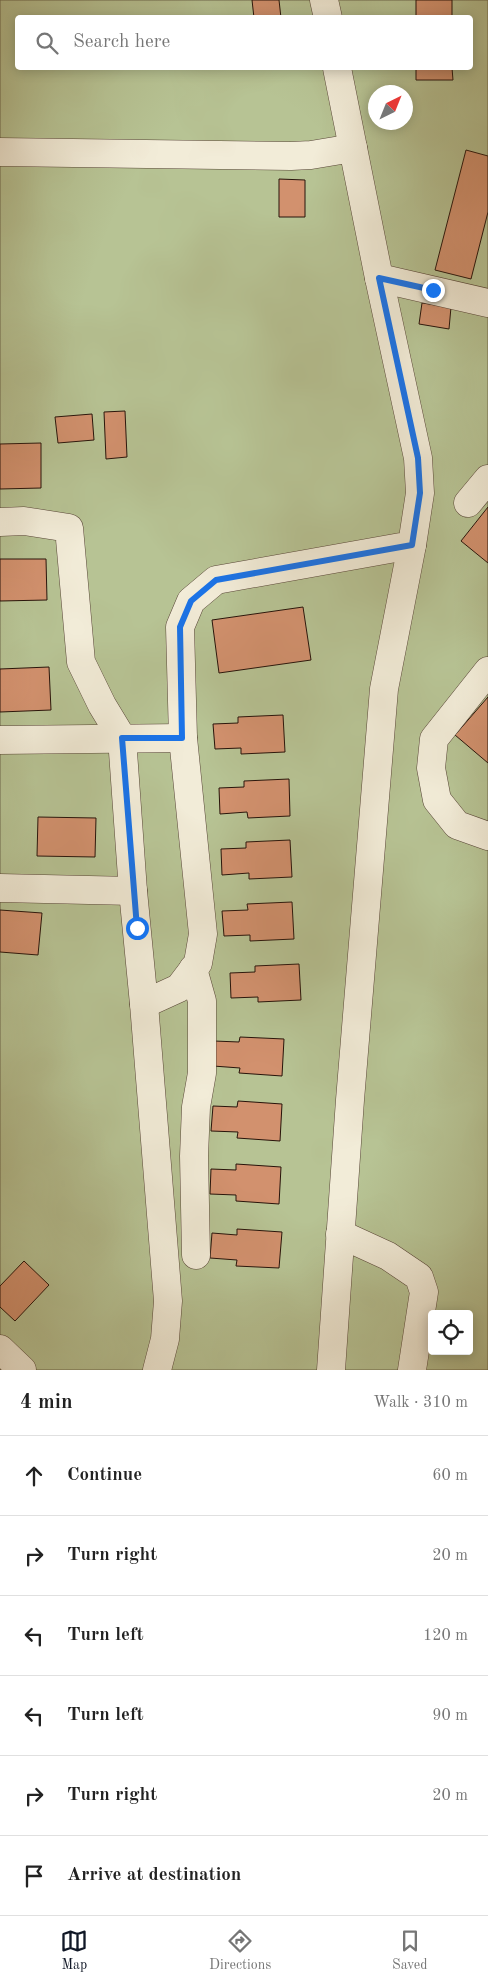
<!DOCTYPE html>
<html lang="en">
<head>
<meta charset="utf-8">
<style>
  :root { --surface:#fff; --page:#f2f2f2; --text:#222; --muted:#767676; --line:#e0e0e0; --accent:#111827 }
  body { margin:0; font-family:"Old Standard TT",serif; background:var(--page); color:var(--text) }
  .controls { position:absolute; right:15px; bottom:15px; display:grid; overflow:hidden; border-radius:5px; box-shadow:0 2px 12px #0003 }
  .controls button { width:45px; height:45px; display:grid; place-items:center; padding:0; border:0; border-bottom:1px solid var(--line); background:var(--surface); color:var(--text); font:25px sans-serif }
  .compass { position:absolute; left:368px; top:85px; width:45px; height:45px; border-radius:50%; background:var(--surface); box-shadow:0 2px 12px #0003; rotate:43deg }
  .stop { position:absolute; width:15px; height:15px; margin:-11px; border:4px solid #1a73e8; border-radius:50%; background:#fff }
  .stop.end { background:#1a73e8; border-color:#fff; box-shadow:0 1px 5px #0008 }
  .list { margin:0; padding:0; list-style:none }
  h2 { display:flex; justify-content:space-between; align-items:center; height:65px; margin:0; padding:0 20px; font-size:21px }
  h2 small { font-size:16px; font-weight:400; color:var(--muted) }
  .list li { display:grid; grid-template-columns:32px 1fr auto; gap:15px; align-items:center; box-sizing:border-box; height:80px; padding:0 20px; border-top:1px solid var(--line) }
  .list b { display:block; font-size:19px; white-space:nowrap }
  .list em { font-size:16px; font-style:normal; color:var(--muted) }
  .icon { flex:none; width:28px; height:28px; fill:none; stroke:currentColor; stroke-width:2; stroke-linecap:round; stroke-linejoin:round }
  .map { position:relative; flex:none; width:488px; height:1370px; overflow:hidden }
  .search { position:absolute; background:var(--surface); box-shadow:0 2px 12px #0003; left:15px; right:15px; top:15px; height:55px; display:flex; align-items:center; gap:12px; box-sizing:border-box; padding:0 18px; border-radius:5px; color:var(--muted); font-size:19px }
  .sheet { height:545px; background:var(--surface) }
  nav { display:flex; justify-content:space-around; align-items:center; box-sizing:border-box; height:70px; border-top:1px solid var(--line); background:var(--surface); font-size:14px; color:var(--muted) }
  nav a { display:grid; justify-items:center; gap:2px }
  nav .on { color:var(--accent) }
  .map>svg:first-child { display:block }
  .green { fill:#b7c394; stroke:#6f6b4f; fill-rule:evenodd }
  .building { fill:#d2916e; stroke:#27130a }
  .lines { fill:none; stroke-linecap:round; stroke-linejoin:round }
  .minor-casing { stroke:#584638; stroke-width:29 }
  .minor { stroke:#f2ecd8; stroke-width:28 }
  .route { stroke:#1a73e8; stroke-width:6 }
</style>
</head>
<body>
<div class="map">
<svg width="488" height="1370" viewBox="0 0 488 1370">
  <rect width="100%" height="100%" fill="#ebe1c3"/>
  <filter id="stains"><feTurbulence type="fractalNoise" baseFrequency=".004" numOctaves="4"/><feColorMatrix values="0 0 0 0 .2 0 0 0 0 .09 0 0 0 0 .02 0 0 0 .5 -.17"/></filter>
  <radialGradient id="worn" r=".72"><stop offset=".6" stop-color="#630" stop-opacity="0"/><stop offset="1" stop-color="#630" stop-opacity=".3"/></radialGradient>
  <path class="green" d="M0,0H488V1370H0ZM18,18H470V68H18ZM376,92H406V122H376ZM432,1314H469V1351H432Z"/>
  <g class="building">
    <path d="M252,0H279L281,18H254Z"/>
    <rect x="416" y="0" width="36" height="18"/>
    <path d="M416,68H452L453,80H416Z"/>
    <path d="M466,150L488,156V212L471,279L435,270Z"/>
    <path d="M279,179L305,180V217H279Z"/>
    <path d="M422,303L451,307L449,329L419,324Z"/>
    <path d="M125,411L127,457L106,459L104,412Z"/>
    <path d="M92,414L94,440L58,443L55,417Z"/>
    <path d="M41,443V488L0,489V444Z"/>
    <path d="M488,507V563L461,541Z"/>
    <path d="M0,559H46L47,600L0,601Z"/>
    <path d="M303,607L311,660L219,673L212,620Z"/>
    <path d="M49,667L51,710L0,712V669Z"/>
    <path d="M488,697V763L455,735Z"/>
    <path d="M283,715L285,752L241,754V748L215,749L213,724L238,723V717Z"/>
    <path d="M289,779L290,816L248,818L247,812L220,814L219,788L244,787V781Z"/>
    <path d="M38,817L96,818L95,857L37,856Z"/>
    <path d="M290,840L292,877L249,879V873L222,875L221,849L246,848V842Z"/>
    <path d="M292,902L294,939L250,941V935L224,936L222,911L248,910L247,904Z"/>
    <path d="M0,910L42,913L38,955L0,952Z"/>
    <path d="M299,964L301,1000L258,1002V997L231,998L230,973L255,972V966Z"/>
    <path d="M240,1037L284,1039L282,1076L239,1073L240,1068L213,1066L214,1041L239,1042Z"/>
    <path d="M238,1101L282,1104L280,1141L237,1138L238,1132L211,1131L213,1106L237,1107Z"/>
    <path d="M236,1164L281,1167L279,1204L236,1201V1195L210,1194L211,1169L236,1170Z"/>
    <path d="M237,1229L282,1232L279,1268L236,1266L237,1260L210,1258L212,1233L237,1235Z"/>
    <path d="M24,1261L49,1285L15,1321L0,1307V1286Z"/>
  </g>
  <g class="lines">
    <g class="minor-casing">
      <g id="minor">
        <path d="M324,0L328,18"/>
        <path d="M0,152L291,156L311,155L353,148"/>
        <path d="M379,278L488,303"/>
        <path d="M468,503L488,479"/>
        <path d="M0,522L24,521L69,528L81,662L102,705L122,738L133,891L144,1004L168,1301L165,1339L157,1370"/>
        <path d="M488,671L434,739L431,768L437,800L457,825L488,836"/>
        <path d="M0,740L183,738"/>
        <path d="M0,888L133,891"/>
        <path d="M193,969L202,1001V1073L196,1107L194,1156L196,1255"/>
        <path d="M144,1004L179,988L198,963L203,934L183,738L180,627L191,601L216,580L412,545L420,493L418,458L379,278L337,68"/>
        <path d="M340,1234L388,1256L419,1277L424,1292L412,1370"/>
        <path d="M0,1349L22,1370"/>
        <path d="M331,1370L350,1100L384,689L412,545"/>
      </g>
    </g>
    <use href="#minor" class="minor"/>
  </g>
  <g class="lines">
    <path class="route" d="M137,928L122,738H182L180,627L191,601L216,580L412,545L420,493L418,458L379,278L433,290"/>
  </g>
  <rect width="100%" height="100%" filter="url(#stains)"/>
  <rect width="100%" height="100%" fill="url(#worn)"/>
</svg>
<div class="controls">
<button><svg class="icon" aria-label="locate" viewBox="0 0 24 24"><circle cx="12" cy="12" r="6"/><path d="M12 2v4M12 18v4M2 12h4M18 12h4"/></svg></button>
</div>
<svg class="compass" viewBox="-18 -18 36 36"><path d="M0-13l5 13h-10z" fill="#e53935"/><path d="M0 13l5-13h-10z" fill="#767676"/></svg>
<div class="stop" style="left:137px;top:928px"></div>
<div class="stop end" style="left:433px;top:290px"></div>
<div class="search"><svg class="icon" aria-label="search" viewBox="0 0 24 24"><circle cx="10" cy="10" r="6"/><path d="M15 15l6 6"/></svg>Search here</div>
</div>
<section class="sheet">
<h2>4 min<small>Walk · 310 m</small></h2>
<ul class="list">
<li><svg class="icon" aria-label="ahead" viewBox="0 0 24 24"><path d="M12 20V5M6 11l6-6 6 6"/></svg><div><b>Continue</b></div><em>60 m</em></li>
<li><svg class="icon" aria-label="right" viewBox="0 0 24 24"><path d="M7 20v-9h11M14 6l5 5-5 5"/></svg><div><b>Turn right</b></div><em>20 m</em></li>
<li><svg class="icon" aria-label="left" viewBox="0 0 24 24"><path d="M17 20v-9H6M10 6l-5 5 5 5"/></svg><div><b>Turn left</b></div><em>120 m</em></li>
<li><svg class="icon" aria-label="left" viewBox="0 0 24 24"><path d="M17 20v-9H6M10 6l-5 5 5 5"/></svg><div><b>Turn left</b></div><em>90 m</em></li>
<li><svg class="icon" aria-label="right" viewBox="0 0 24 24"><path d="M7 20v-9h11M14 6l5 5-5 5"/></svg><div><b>Turn right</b></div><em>20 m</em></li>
<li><svg class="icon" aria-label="arrive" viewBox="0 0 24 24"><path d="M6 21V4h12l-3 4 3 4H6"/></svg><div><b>Arrive at destination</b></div></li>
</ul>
</section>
<nav>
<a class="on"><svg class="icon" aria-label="map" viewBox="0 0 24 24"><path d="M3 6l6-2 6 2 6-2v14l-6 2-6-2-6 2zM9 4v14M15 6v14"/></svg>Map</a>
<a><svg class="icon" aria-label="directions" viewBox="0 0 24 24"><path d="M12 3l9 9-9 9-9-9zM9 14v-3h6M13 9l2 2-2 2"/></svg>Directions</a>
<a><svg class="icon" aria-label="saved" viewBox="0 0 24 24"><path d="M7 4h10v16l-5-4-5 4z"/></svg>Saved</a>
</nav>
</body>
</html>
